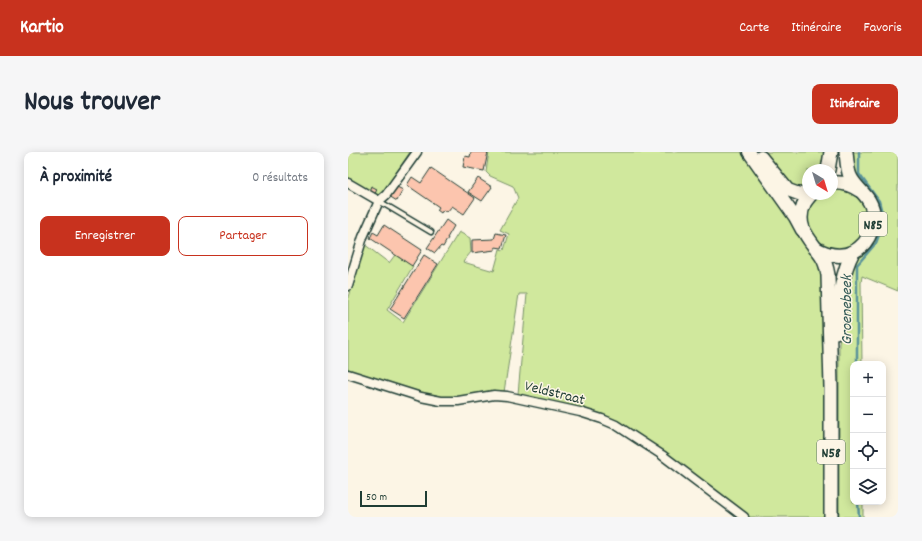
<!DOCTYPE html>
<html lang="fr">
<head>
<meta charset="utf-8">
<style>
  :root { --surface:#fff; --page:#f6f6f7; --text:#1f2937; --muted:#747a83; --line:#e0e1e3; --accent:#c8321e }
  body { margin:0; font-family:Dekko,sans-serif; background:var(--page); color:var(--text) }
  .controls { position:absolute; right:12px; bottom:12px; display:grid; overflow:hidden; border-radius:8px; box-shadow:0 2px 10px #0003 }
  .controls button { width:36px; height:36px; display:grid; place-items:center; padding:0; border:0; border-bottom:1px solid var(--line); background:var(--surface); color:var(--text); font:20px sans-serif }
  .compass { position:absolute; left:454px; top:12px; width:36px; height:36px; border-radius:50%; background:var(--surface); box-shadow:0 2px 10px #0003; rotate:142deg }
  .scale { position:absolute; left:12px; bottom:10px; width:67px; box-sizing:border-box; padding-left:4px; border:2px solid #1f3d34; border-top:0; font-size:11px; line-height:14px; white-space:nowrap; color:#1f3d34; -webkit-text-stroke:3px #fcf5e5; paint-order:stroke }
  .list { margin:0; padding:0; list-style:none }
  h2 { display:flex; justify-content:space-between; align-items:center; height:52px; margin:0; padding:0 16px; font-size:17px }
  h2 small { font-size:13px; font-weight:400; color:var(--muted) }
  .actions { display:flex; gap:8px; padding:12px 16px }
  .actions a { flex:1; padding:9px 0; border:1px solid var(--accent); border-radius:8px; text-align:center; font-size:14px; color:var(--accent) }
  .actions .main { background:var(--accent); color:#fff }
  .icon { flex:none; width:22px; height:22px; fill:none; stroke:currentColor; stroke-width:2; stroke-linecap:round; stroke-linejoin:round }
  .map { position:relative; flex:none; width:550px; height:365px; overflow:hidden; border-radius:8px }
  header { display:flex; align-items:center; gap:24px; box-sizing:border-box; height:56px; padding:0 20px; background:var(--accent); color:#fff }
  header strong { font-size:19px }
  nav { display:flex; gap:22px; margin-inline-start:auto; font-size:14px }
  .intro { display:flex; align-items:center; justify-content:space-between; box-sizing:border-box; height:96px; padding:0 24px }
  h1 { margin:0; font-size:28px }
  .button { padding:10px 18px; border-radius:8px; background:var(--accent); color:#fff; font-size:14px; font-weight:700 }
  main { display:flex; gap:24px; padding:0 24px }
  aside { flex:1; background:var(--surface); border-radius:8px; box-shadow:0 2px 10px #0003 }
  .map>svg:first-child { display:block }
  .green { fill:#d0e89d; stroke:#789268 }
  .lines { fill:none; stroke-linecap:round; stroke-linejoin:round }
  .stream { stroke:#5a939b; stroke-width:2.5 }
  .building { fill:#fcc5ae; stroke:#1f3d34 }
  .service-casing { stroke:#1f3d34; stroke-width:7 }
  .minor-casing { stroke:#1f3d34; stroke-width:11 }
  .secondary-casing { stroke:#1f3d34; stroke-width:15 }
  .primary-casing { stroke:#1f3d34; stroke-width:16 }
  .service { stroke:#fcf5e5; stroke-width:4 }
  .minor { stroke:#fcf5e5; stroke-width:8 }
  .secondary { stroke:#fcf5e5; stroke-width:12 }
  .primary { stroke:#fcf5e5; stroke-width:13 }
  .labels { text-anchor:middle; stroke-width:3; stroke-linejoin:round; paint-order:stroke }
  .shield { fill:#fcf5e5; stroke:#617469; stroke-width:1 }
  .shield-label { font-size:14px; font-weight:bold; fill:#1f3d34 }
  .street-label { font-size:15px; fill:#1f3d34; stroke:#fcf5e5 }
  .water-label { font-size:16px; font-style:italic; fill:#335a56; stroke:#fcf5e5 }
</style>
</head>
<body>
<header>
<strong>Kartio</strong>
<nav><a>Carte</a><a>Itinéraire</a><a>Favoris</a></nav>
</header>
<div class="intro"><h1>Nous trouver</h1><a class="button">Itinéraire</a></div>
<main>
<aside>
<h2>À proximité<small>0 résultats</small></h2>
<ul class="list">
</ul>
<div class="actions"><a class="main">Enregistrer</a><a>Partager</a></div>
</aside>
<div class="map">
<svg width="550" height="365" viewBox="0 0 550 365">
  <rect width="100%" height="100%" fill="#fcf5e5"/>
  <filter id="ink" filterUnits="userSpaceOnUse"><feTurbulence type="fractalNoise" baseFrequency=".025" numOctaves="2"/><feDisplacementMap in="SourceGraphic" scale="8" xChannelSelector="R" yChannelSelector="G"/><feConvolveMatrix kernelMatrix="1 2 1 2 8 2 1 2 1" color-interpolation-filters="sRGB"/></filter>
  <g filter="url(#ink)">
    <g class="green">
      <path d="M0,0H62L36,39L30,46L0,29Z"/>
      <path d="M141,0H396L446,70L451,84L458,94L466,102L476,120V363L474,365H401L254,263L227,255L170,242L179,142H171L156,240C137,242 117,246 98,245C67,244 30,229 0,220V145L16,92L41,111L47,103L65,114L39,158L55,170L111,80L122,86L123,100L115,110L146,119L152,97L156,98L161,82L152,78L170,46L165,34L142,24L138,20Z"/>
      <path d="M412,0H477L476,18H460V35L447,37Z"/>
      <path d="M503,0H550V139L514,124L513,131L514,212H505V350H515V365H491V192L499,121L502,113L527,84L508,26Z"/>
      <path d="M488,36C501,38 515,43 518,58C521,69 519,77 512,86C486,119 436,72 473,42H484V37Z"/>
    </g>
    <g class="lines">
      <g class="stream">
        <path d="M509,212V113L528,91L536,69L531,49L511,22V0"/>
        <path d="M510,350L511,365"/>
      </g>
    </g>
    <g class="building">
      <path d="M123,0H140L136,19L115,15L117,4L122,5Z"/>
      <path d="M83,16L127,46L116,62L104,54L99,60L95,58L93,61L89,58L91,55L59,33L64,25L73,31Z"/>
      <path d="M130,26L144,35L134,49L120,40Z"/>
      <path d="M23,34L29,37L27,42L21,39Z"/>
      <path d="M47,34L55,38L49,49L41,44Z"/>
      <path d="M98,68L106,74L99,86H100L95,95L93,94L87,101L79,96Z"/>
      <path d="M36,73L74,98L64,114L22,86L25,80L30,83Z"/>
      <path d="M148,81L158,83L154,96L147,95V98L124,101V88L146,87Z"/>
      <path d="M76,103L90,112L56,166L42,157Z"/>
    </g>
    <g class="lines">
      <g class="service-casing">
        <path id="service" d="M31,49L83,80"/>
      </g>
      <g class="minor-casing">
        <g id="minor">
          <path d="M0,31L31,49"/>
          <path d="M0,134L15,85L31,49L38,43L69,0"/>
          <path d="M0,222L73,245L93,249H110L146,243L159,244L232,260L254,267L268,273L314,303L396,365"/>
        </g>
      </g>
      <g class="secondary-casing">
        <g id="secondary">
          <path d="M401,0L447,65L454,78"/>
          <path d="M413,5L440,38L451,42L460,41"/>
        </g>
      </g>
      <g class="primary-casing">
        <g id="primary">
          <path d="M480,18L483,0"/>
          <path d="M484,31C494,30 502,32 511,38"/>
          <path d="M463,42C461,45 457,49 456,52C446,76 463,88 474,105C478,111 479,117 480,123L483,235V365"/>
          <path d="M467,96C479,103 493,106 505,100C523,91 531,66 521,49C516,40 506,34 502,24C499,17 499,8 498,0"/>
          <path d="M488,180C491,153 492,124 505,100"/>
        </g>
      </g>
      <use href="#service" class="service"/>
      <use href="#minor" class="minor"/>
      <use href="#secondary" class="secondary"/>
      <use href="#primary" class="primary"/>
    </g>
  </g>
  <g class="labels">
    <g class="shield">
      <rect x="511" y="60" width="28" height="24" rx="3"/>
      <rect x="469" y="288" width="28" height="24" rx="3"/>
    </g>
    <g class="shield-label">
      <text x="525" y="77">N85</text>
      <text x="483" y="305">N58</text>
    </g>
    <g class="street-label">
      <text transform="translate(207 240) rotate(14)" y="5">Veldstraat</text>
    </g>
    <g class="water-label">
      <text transform="translate(497 158) rotate(-90)" y="6">Groenebeek</text>
    </g>
  </g>
</svg>
<div class="controls">
<button>+</button>
<button>−</button>
<button><svg class="icon" aria-label="locate" viewBox="0 0 24 24"><circle cx="12" cy="12" r="6"/><path d="M12 2v4M12 18v4M2 12h4M18 12h4"/></svg></button>
<button><svg class="icon" aria-label="layers" viewBox="0 0 24 24"><path d="M12 4l9 5-9 5-9-5zM3 14l9 5 9-5"/></svg></button>
</div>
<svg class="compass" viewBox="-18 -18 36 36"><path d="M0-13l5 13h-10z" fill="#e53935"/><path d="M0 13l5-13h-10z" fill="#747a83"/></svg>
<div class="scale">50 m</div>
</div>
</main>
</body>
</html>
